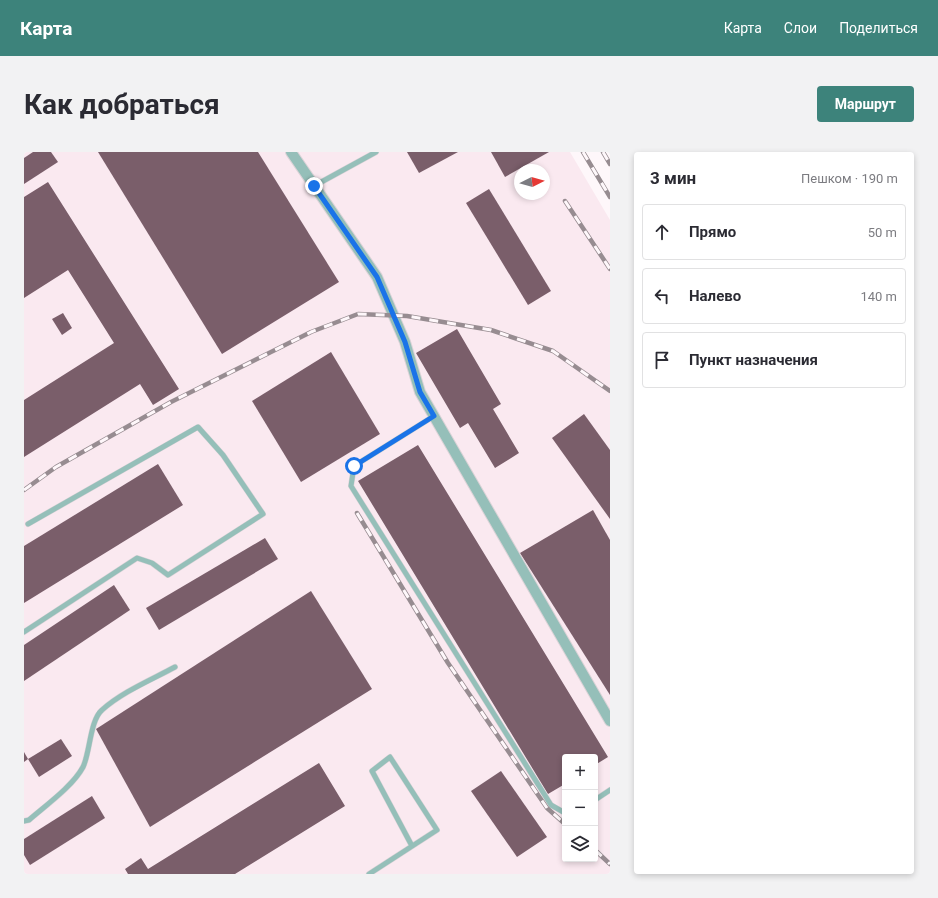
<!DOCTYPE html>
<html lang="ru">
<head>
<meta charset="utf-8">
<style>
  :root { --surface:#fff; --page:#f2f2f3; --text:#2b2b33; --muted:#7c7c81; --line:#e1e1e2; --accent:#3d837b }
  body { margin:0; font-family:Roboto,sans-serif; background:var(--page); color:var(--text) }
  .controls { position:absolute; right:12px; bottom:12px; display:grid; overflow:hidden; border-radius:4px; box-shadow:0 2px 6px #0003 }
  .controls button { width:36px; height:36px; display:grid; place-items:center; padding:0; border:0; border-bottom:1px solid var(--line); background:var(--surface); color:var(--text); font:20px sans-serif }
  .compass { position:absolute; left:490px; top:12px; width:36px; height:36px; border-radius:50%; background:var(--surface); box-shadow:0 2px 6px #0003; rotate:84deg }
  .stop { position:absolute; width:12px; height:12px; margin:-9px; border:3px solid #1a73e8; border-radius:50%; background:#fff }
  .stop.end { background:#1a73e8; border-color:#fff; box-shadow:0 1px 4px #0008 }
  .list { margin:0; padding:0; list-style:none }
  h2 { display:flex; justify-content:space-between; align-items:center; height:52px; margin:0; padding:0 16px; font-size:17px }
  h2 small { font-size:13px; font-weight:400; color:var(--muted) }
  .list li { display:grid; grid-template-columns:26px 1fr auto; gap:12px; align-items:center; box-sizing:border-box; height:56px; margin:0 8px 8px; padding:0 8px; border:1px solid var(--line); border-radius:4px }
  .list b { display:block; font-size:15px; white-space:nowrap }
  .list em { font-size:13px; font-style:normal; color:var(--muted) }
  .icon { flex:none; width:22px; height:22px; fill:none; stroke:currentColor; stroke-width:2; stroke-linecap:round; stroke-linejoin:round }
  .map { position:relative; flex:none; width:586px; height:722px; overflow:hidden; border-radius:4px }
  header { display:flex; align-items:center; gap:24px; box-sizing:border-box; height:56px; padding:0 20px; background:var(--accent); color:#fff }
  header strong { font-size:19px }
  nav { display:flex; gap:22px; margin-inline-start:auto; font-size:14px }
  .intro { display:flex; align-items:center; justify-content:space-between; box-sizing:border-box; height:96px; padding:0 24px }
  h1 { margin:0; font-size:28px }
  .button { padding:10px 18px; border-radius:4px; background:var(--accent); color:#fff; font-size:14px; font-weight:700 }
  main { display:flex; gap:24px; padding:0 24px }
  aside { flex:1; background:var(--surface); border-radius:4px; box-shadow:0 2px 6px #0003 }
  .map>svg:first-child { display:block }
  .built { fill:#fae9f0; fill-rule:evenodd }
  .building { fill:#7a5e6a }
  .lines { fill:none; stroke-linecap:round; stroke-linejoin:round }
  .service-casing { stroke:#dbd3d7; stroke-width:6 }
  .minor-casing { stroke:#dbd3d7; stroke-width:12 }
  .service { stroke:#95bfb9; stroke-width:5 }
  .minor { stroke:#95bfb9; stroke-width:10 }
  .rail-casing { stroke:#978c91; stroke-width:4.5 }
  .rail { stroke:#fef7fa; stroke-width:3; stroke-dasharray:9; stroke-linecap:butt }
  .route { stroke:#1a73e8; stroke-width:5 }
</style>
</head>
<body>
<header>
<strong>Карта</strong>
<nav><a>Карта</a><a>Слои</a><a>Поделиться</a></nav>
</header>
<div class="intro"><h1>Как добраться</h1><a class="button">Маршрут</a></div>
<main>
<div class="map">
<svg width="586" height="722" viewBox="0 0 586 722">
  <rect width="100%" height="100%" fill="#fef7fa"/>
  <path class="built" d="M0,0H546L586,68V722H0ZM496,18H520V42H496ZM541,605H571V707H541Z"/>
  <g class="building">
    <path d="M9,0H27L34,10L0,32V6Z"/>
    <path d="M74,0H234L315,130L198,202Z"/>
    <path d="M383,0H434L395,21Z"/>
    <path d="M467,0H525L481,25Z"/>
    <path d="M24,30L155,237L129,253L116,232L0,305V248L90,191L44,118L0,146V45Z"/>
    <path d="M465,37L527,139L504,153L442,51Z"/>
    <path d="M39,161L48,176L38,183L28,167Z"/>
    <path d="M433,177L477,252L469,257L495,301L471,316L444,271L436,276L392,201Z"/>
    <path d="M307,200L356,282L277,330L228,249Z"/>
    <path d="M560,262L586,298V367L528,286Z"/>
    <path d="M394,293L584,605L571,613V605H541V632L524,642L334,329Z"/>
    <path d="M134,312L159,353L0,451V394Z"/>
    <path d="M569,358L586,388V543L496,401Z"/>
    <path d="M241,386L254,407L135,478L122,456Z"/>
    <path d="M90,433L106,458L0,529V493Z"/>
    <path d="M287,439L348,537L126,675L72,577Z"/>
    <path d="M37,587L48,604L15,625L4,607Z"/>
    <path d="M0,600L4,607L0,610Z"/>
    <path d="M295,611L321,654L211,722H104L101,717L117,706L124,717Z"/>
    <path d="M477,619L523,685L493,705L447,639Z"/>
    <path d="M68,644L81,666L6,713L0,703V687Z"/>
  </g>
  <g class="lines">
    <g class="service-casing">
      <g id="service">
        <path d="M290,34L352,0"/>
        <path d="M410,264L330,314L327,334L527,653L541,661"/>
        <path d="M0,480L113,406L128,411L144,423L239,362L199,303L174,275L4,372"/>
        <path d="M571,648L586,638"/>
        <path d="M0,669L5,668C21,654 49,634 59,615C66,601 66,568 78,558C98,540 127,528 151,515"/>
        <path d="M345,722L413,678L366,605L348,619L388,694"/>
      </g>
    </g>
    <g class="minor-casing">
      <path id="minor" d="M267,0L353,125L381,190L396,240L586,569"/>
    </g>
    <use href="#service" class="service"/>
    <use href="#minor" class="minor"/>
    <g class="rail-casing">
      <g id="rail">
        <path d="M559,0L586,45"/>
        <path d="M579,0L586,12"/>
        <path d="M541,49L586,117"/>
        <path d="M0,338L32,315L147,250L287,180L334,162L383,164L467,178L529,199L586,239"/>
        <path d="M333,361L424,511L523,656L541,672"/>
        <path d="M571,698L586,712"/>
      </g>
    </g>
    <use href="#rail" class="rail"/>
  </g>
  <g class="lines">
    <path class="route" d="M290,34L353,125L381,190L396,240L410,264L330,314"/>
  </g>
</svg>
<div class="controls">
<button>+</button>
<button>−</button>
<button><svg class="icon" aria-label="layers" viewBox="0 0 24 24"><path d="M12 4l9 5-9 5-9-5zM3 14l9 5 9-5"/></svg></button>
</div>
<svg class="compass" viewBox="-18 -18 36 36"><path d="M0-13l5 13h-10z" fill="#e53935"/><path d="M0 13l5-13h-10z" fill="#7c7c81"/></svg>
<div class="stop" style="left:330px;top:314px"></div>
<div class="stop end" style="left:290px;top:34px"></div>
</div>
<aside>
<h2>3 мин<small>Пешком · 190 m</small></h2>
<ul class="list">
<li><svg class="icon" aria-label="ahead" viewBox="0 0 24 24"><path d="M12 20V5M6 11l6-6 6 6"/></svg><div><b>Прямо</b></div><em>50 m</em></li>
<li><svg class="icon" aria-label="left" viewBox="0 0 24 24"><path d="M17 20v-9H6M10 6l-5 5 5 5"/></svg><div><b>Налево</b></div><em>140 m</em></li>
<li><svg class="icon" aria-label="arrive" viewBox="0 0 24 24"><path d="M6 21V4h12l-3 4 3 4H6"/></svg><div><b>Пункт назначения</b></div></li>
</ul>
</aside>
</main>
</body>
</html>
